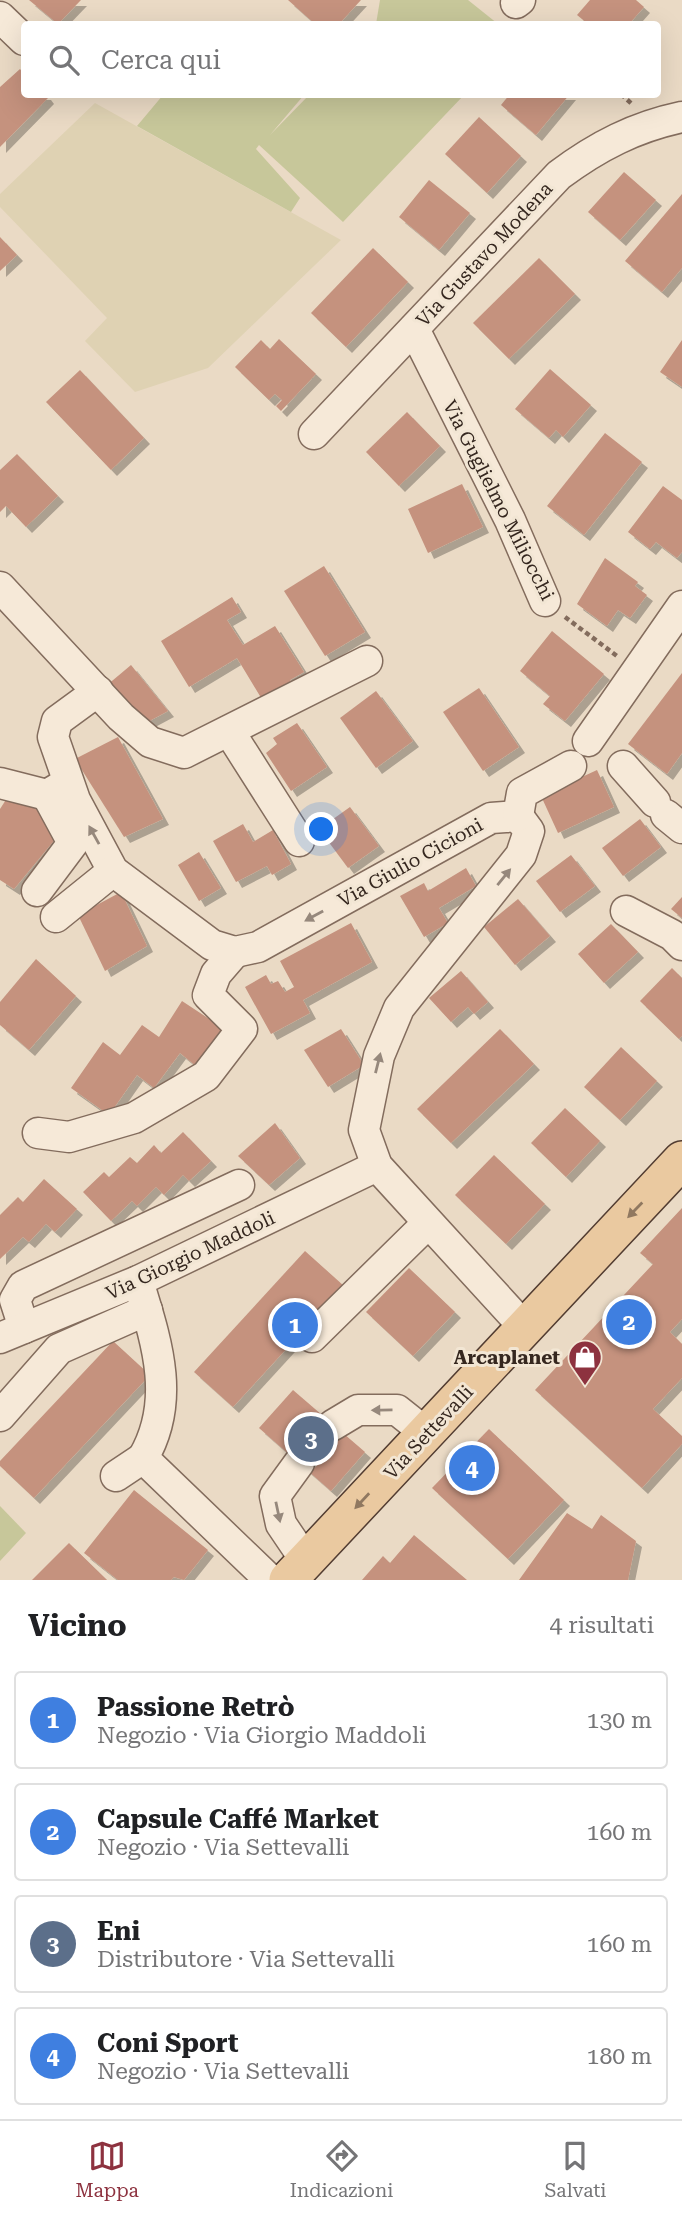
<!DOCTYPE html>
<html lang="it">
<head>
<meta charset="utf-8">
<style>
  :root { --surface:#fff; --page:#f2f2f2; --text:#202124; --muted:#757577; --line:#e0e0e0; --accent:#8d323f }
  body { margin:0; font-family:"Roboto Serif",serif; background:var(--page); color:var(--text) }
  .you { position:absolute; left:322px; top:830px; width:24px; height:24px; margin:-18px; border:5px solid #fff; border-radius:50%; background:#1a73e8; box-shadow:0 0 0 10px #1a73e833 }
  .badge { display:grid; place-items:center; width:46px; height:46px; border-radius:50%; background:var(--accent); color:#fff; font-size:23px; font-weight:700 }
  .pin { position:absolute; translate:-50% -50%; border:4px solid #fff; box-shadow:0 2px 7px #0006 }
  .list { margin:0; padding:0; list-style:none }
  h2 { display:flex; justify-content:space-between; align-items:center; height:91px; margin:0; padding:0 28px; font-size:30px }
  h2 small { font-size:23px; font-weight:400; color:var(--muted) }
  .list li { display:grid; grid-template-columns:46px 1fr auto; gap:21px; align-items:center; box-sizing:border-box; height:98px; margin:0 14px 14px; padding:0 14px; border:2px solid var(--line); border-radius:7px }
  .list b { display:block; font-size:26px; white-space:nowrap }
  .list p { margin:0; font-size:23px; white-space:nowrap; color:var(--muted) }
  .list em { font-size:23px; font-style:normal; color:var(--muted) }
  .icon { flex:none; width:38px; height:38px; fill:none; stroke:currentColor; stroke-width:2; stroke-linecap:round; stroke-linejoin:round }
  .map { position:relative; flex:none; width:682px; height:1580px; overflow:hidden }
  .search { position:absolute; background:var(--surface); box-shadow:0 7px 28px #0002; left:21px; right:21px; top:21px; height:77px; display:flex; align-items:center; gap:18px; box-sizing:border-box; padding:0 24px; border-radius:7px; color:var(--muted); font-size:26px }
  .sheet { height:539px; background:var(--surface) }
  nav { display:flex; justify-content:space-around; align-items:center; box-sizing:border-box; height:98px; border-top:2px solid var(--line); background:var(--surface); font-size:19px; color:var(--muted) }
  nav a { display:grid; justify-items:center; gap:4px }
  nav .on { color:var(--accent) }
  .map>svg:first-child { display:block }
  .farmland { fill:#dfd2b3 }
  .green { fill:#c7c79a }
  .building { fill:#c5927e; filter:url(#shadow) }
  .lines { fill:none; stroke-linecap:round; stroke-linejoin:round }
  .minor-tunnel { stroke:#c6b6a4; stroke-width:30; stroke-dasharray:30 15; stroke-linecap:butt }
  .minor-casing { stroke:#836c5d; stroke-width:33 }
  .major-casing { stroke:#523c31; stroke-width:40 }
  .path { stroke:#836c5d; stroke-width:4.5; stroke-dasharray:5 3.5; stroke-linecap:butt }
  .minor { stroke:#f6e9d8; stroke-width:30 }
  .major { stroke:#eac9a0; stroke-width:37 }
  .oneway { fill:#96887c }
  .oneway2 { fill:#907860 }
  .labels { text-anchor:middle; stroke-width:6; stroke-linejoin:round; paint-order:stroke }
  .street-label { font-size:19px; fill:#35271f; stroke:#f2e6d4 }
  .poi-label { font-size:19px; font-weight:bold; fill:#35271f; stroke:#f2e6d4; text-anchor:end }
</style>
</head>
<body>
<div class="map">
<svg width="682" height="1580" viewBox="0 0 682 1580">
  <defs>
    <filter id="shadow"><feDropShadow dx="6" dy="6" stdDeviation="0" flood-color="#0004"/></filter>
  </defs>
  <rect width="100%" height="100%" fill="#eadac5"/>
  <path class="farmland" d="M95,103L341,240L208,368L135,392L85,341L107,318L0,207V194Z"/>
  <g class="green">
    <path d="M380,0H468L498,24H376Z"/>
    <path d="M163,95H304L270,135L309,95H464L343,222L259,145L256,149L300,198L291,212L137,126Z"/>
    <path d="M0,1506L26,1533L0,1561Z"/>
  </g>
  <g class="building">
    <path d="M29,0H81L58,24Z"/>
    <path d="M288,0H361L339,24H315Z"/>
    <path d="M590,0H636L644,7L629,24H588L577,15Z"/>
    <path d="M20,69L24,74V94H45L48,98L0,147V87Z"/>
    <path d="M510,94H570L536,135L501,105Z"/>
    <path d="M479,117L521,156L487,193L445,154Z"/>
    <path d="M624,172L656,200L620,240L588,212Z"/>
    <path d="M429,180L470,213L439,250L399,217Z"/>
    <path d="M682,194V268L662,292L625,261Z"/>
    <path d="M0,237L17,255L0,271Z"/>
    <path d="M373,248L408,282L346,347L311,313Z"/>
    <path d="M539,258L575,294L509,359L473,323Z"/>
    <path d="M279,339L316,374L281,411L276,406L282,400L275,394L269,400L235,367L261,340L270,349Z"/>
    <path d="M682,340V387L660,372Z"/>
    <path d="M550,369L591,405L563,437L556,430L549,438L515,409Z"/>
    <path d="M80,370L144,438L111,470L46,402Z"/>
    <path d="M407,412L440,446L399,486L366,452Z"/>
    <path d="M605,433L642,462L584,535L547,506Z"/>
    <path d="M17,454L58,496L26,527L6,506L0,512V470Z"/>
    <path d="M462,484L483,527L428,553L408,509Z"/>
    <path d="M663,486L682,500V552L677,558L656,542L650,549L628,532Z"/>
    <path d="M605,558L638,582L635,586L647,595L630,618L618,610L607,626L577,604Z"/>
    <path d="M324,566L365,632L325,656L284,591Z"/>
    <path d="M232,597L241,612L227,620L243,645L275,626L304,672L290,680L295,688L266,706L237,658L189,687L161,641Z"/>
    <path d="M552,631L604,674L565,721L543,704L550,696L520,671Z"/>
    <path d="M131,665L168,711L140,726L106,686Z"/>
    <path d="M682,673V753L667,774L628,744Z"/>
    <path d="M479,688L519,747L483,771L443,712Z"/>
    <path d="M376,691L413,741L376,768L340,718Z"/>
    <path d="M297,723L327,767L291,791L266,753L277,744L273,738Z"/>
    <path d="M118,737L163,819L124,837L75,759Z"/>
    <path d="M597,770L614,807L558,833L541,796Z"/>
    <path d="M11,792L35,807L57,837L14,889L0,880V809Z"/>
    <path d="M350,807L379,846L348,868L319,829Z"/>
    <path d="M640,819L661,847L623,876L602,848Z"/>
    <path d="M243,824L253,842L273,830L291,864L272,875L267,866L236,882L213,841Z"/>
    <path d="M199,852L221,888L199,901L178,865Z"/>
    <path d="M571,855L595,886L560,912L536,881Z"/>
    <path d="M466,868L476,886L439,908L448,923L424,937L400,896L424,883L428,891Z"/>
    <path d="M121,892L147,946L105,971L78,915Z"/>
    <path d="M682,897V918L671,909Z"/>
    <path d="M518,899L550,936L515,965L484,927Z"/>
    <path d="M351,923L372,962L303,1000L310,1013L271,1034L245,987L266,975L271,984L278,981L285,992L294,987L280,961Z"/>
    <path d="M611,924L638,952L604,983L578,954Z"/>
    <path d="M36,959L76,996L29,1050L0,1025V1002Z"/>
    <path d="M672,968L682,978V1036L679,1039L640,1001Z"/>
    <path d="M461,971L488,1002L474,1014L468,1007L451,1022L429,998Z"/>
    <path d="M182,1001L223,1028L196,1066L180,1053L154,1088L137,1075L109,1115L71,1088L103,1042L120,1055L142,1025L159,1037Z"/>
    <path d="M341,1029L364,1065L328,1087L304,1050Z"/>
    <path d="M500,1029L534,1064L451,1143L417,1109Z"/>
    <path d="M621,1047L657,1081L620,1120L584,1087Z"/>
    <path d="M565,1108L600,1141L566,1177L531,1143Z"/>
    <path d="M275,1123L300,1158L269,1185L238,1156Z"/>
    <path d="M183,1132L211,1161L189,1181L183,1175L164,1195L156,1187L137,1206L132,1201L111,1221L83,1192L104,1172L109,1177L130,1157L137,1163L154,1145L161,1153Z"/>
    <path d="M494,1155L545,1204L506,1244L455,1195Z"/>
    <path d="M44,1179L77,1209L55,1232L46,1224L29,1242L23,1237L0,1259V1215L18,1197L23,1202Z"/>
    <path d="M682,1208V1319L670,1332L682,1344V1378L653,1409L682,1436V1444L642,1488L535,1390L653,1264L640,1253Z"/>
    <path d="M305,1251L344,1286L233,1407L194,1372Z"/>
    <path d="M409,1268L455,1312L413,1356L366,1312Z"/>
    <path d="M113,1341L150,1375L34,1498L0,1466V1461Z"/>
    <path d="M293,1390L365,1452L331,1491L259,1428Z"/>
    <path d="M489,1429L564,1500L508,1559L432,1488Z"/>
    <path d="M134,1490L208,1550L184,1580L174,1577L171,1580H118L84,1553Z"/>
    <path d="M567,1513L592,1529L601,1515L636,1541L628,1580H519Z"/>
    <path d="M414,1535L467,1580H362L383,1556L390,1563Z"/>
    <path d="M69,1543L107,1580H32Z"/>
  </g>
  <g class="lines">
    <path class="minor-tunnel" d="M299,1463L333,1425"/>
    <g class="minor-casing">
      <g id="minor">
        <path d="M516,3L520,0"/>
        <path d="M0,17L24,40"/>
        <path d="M414,329L510,520L545,601"/>
        <path d="M314,434L559,175C598,146 635,127 682,117"/>
        <path d="M0,587L121,717L150,742L184,753L367,661"/>
        <path d="M98,691L57,721L53,737L75,800L113,871L212,945L235,952L258,947L491,818L518,816L529,831L521,855L399,1008L379,1056L364,1130L377,1166L525,1328"/>
        <path d="M229,731L299,841"/>
        <path d="M588,741L682,606"/>
        <path d="M623,766L655,802"/>
        <path d="M0,783L47,795L62,786"/>
        <path d="M666,815L682,828"/>
        <path d="M518,816L522,793L571,766"/>
        <path d="M37,891L73,843L47,795"/>
        <path d="M626,911L672,935L682,945"/>
        <path d="M56,917L113,871"/>
        <path d="M38,1133L69,1137L134,1118L206,1076L242,1029L208,995L216,974L235,952"/>
        <path d="M138,1281C156,1340 177,1400 143,1458L270,1580"/>
        <path d="M24,1328L15,1300L23,1286L239,1185"/>
        <path d="M312,1337L428,1223"/>
        <path d="M0,1338L138,1281L377,1166"/>
        <path d="M0,1416L59,1349L147,1310"/>
        <path d="M333,1425L358,1410H397L426,1433"/>
        <path d="M299,1463L275,1496L281,1524L306,1561"/>
        <path d="M116,1476L143,1458"/>
      </g>
    </g>
    <g class="major-casing">
      <path id="major" d="M288,1580L682,1160"/>
    </g>
    <g class="path">
      <path d="M621,94L633,105"/>
      <path d="M565,617L617,656"/>
    </g>
    <use href="#minor" class="minor"/>
    <use href="#major" class="major"/>
  </g>
  <defs><path id="oneway-solid" d="M-6-.8H1V-3.2L6.5 0L1 3.2V.8H-6Z" transform="scale(1.75)"/></defs>
  <g class="oneway">
    <use href="#oneway-solid" transform="translate(94 835) rotate(-119)"/>
    <use href="#oneway-solid" transform="translate(504 877) rotate(-51)"/>
    <use href="#oneway-solid" transform="translate(314 916) rotate(151)"/>
    <use href="#oneway-solid" transform="translate(378 1063) rotate(-76)"/>
    <use href="#oneway-solid" transform="translate(382 1410) rotate(179)"/>
    <use href="#oneway-solid" transform="translate(278 1512) rotate(78)"/>
  </g>
  <g class="oneway2">
    <use href="#oneway-solid" transform="translate(635 1210) rotate(134)"/>
    <use href="#oneway-solid" transform="translate(362 1501) rotate(133)"/>
  </g>
  <defs>
    <g id="shop-pin" transform="scale(1.75)"><path d="M0 17L-7.5 6A9.5 9.5 0 1 1 7.5 6Z" fill="#8d323f" stroke="#f2e6d4"/><path d="M-5-2.5h2.3a2.7 3.5 0 0 1 5.4 0H5L5.5 6h-11ZM-1.5-2.5h3a1.5 2.3 0 0 0-3 0Z" fill="#fff"/></g>
  </defs>
  <g fill-rule="evenodd">
    <use href="#shop-pin" x="585" y="1357"/>
  </g>
  <g class="labels">
    <g class="street-label">
      <text transform="translate(484 254) rotate(-47)" y="7">Via Gustavo Modena</text>
      <text transform="translate(499 500) rotate(63)" y="7">Via Guglielmo Miliocchi</text>
      <text transform="translate(410 862) rotate(-29)" y="7">Via Giulio Cicioni</text>
      <text transform="translate(190 1255) rotate(-25)" y="7">Via Giorgio Maddoli</text>
      <text transform="translate(428 1432) rotate(-47)" y="7">Via Settevalli</text>
    </g>
    <g class="poi-label">
      <text x="560" y="1364">Arcaplanet</text>
    </g>
  </g>
</svg>
<div class="you"></div>
<div class="pin badge" style="left:295px;top:1325px;background:#3f7fe0">1</div>
<div class="pin badge" style="left:629px;top:1322px;background:#3f7fe0">2</div>
<div class="pin badge" style="left:311px;top:1439px;background:#5c6f8a">3</div>
<div class="pin badge" style="left:472px;top:1468px;background:#3f7fe0">4</div>
<div class="search"><svg class="icon" aria-label="search" viewBox="0 0 24 24"><circle cx="10" cy="10" r="6"/><path d="M15 15l6 6"/></svg>Cerca qui</div>
</div>
<section class="sheet">
<h2>Vicino<small>4 risultati</small></h2>
<ul class="list">
<li><span class="badge" style="background:#3f7fe0">1</span><div><b>Passione Retrò</b><p>Negozio · Via Giorgio Maddoli</p></div><em>130 m</em></li>
<li><span class="badge" style="background:#3f7fe0">2</span><div><b>Capsule Caffé Market</b><p>Negozio · Via Settevalli</p></div><em>160 m</em></li>
<li><span class="badge" style="background:#5c6f8a">3</span><div><b>Eni</b><p>Distributore · Via Settevalli</p></div><em>160 m</em></li>
<li><span class="badge" style="background:#3f7fe0">4</span><div><b>Coni Sport</b><p>Negozio · Via Settevalli</p></div><em>180 m</em></li>
</ul>
</section>
<nav>
<a class="on"><svg class="icon" aria-label="map" viewBox="0 0 24 24"><path d="M3 6l6-2 6 2 6-2v14l-6 2-6-2-6 2zM9 4v14M15 6v14"/></svg>Mappa</a>
<a><svg class="icon" aria-label="directions" viewBox="0 0 24 24"><path d="M12 3l9 9-9 9-9-9zM9 14v-3h6M13 9l2 2-2 2"/></svg>Indicazioni</a>
<a><svg class="icon" aria-label="saved" viewBox="0 0 24 24"><path d="M7 4h10v16l-5-4-5 4z"/></svg>Salvati</a>
</nav>
</body>
</html>
